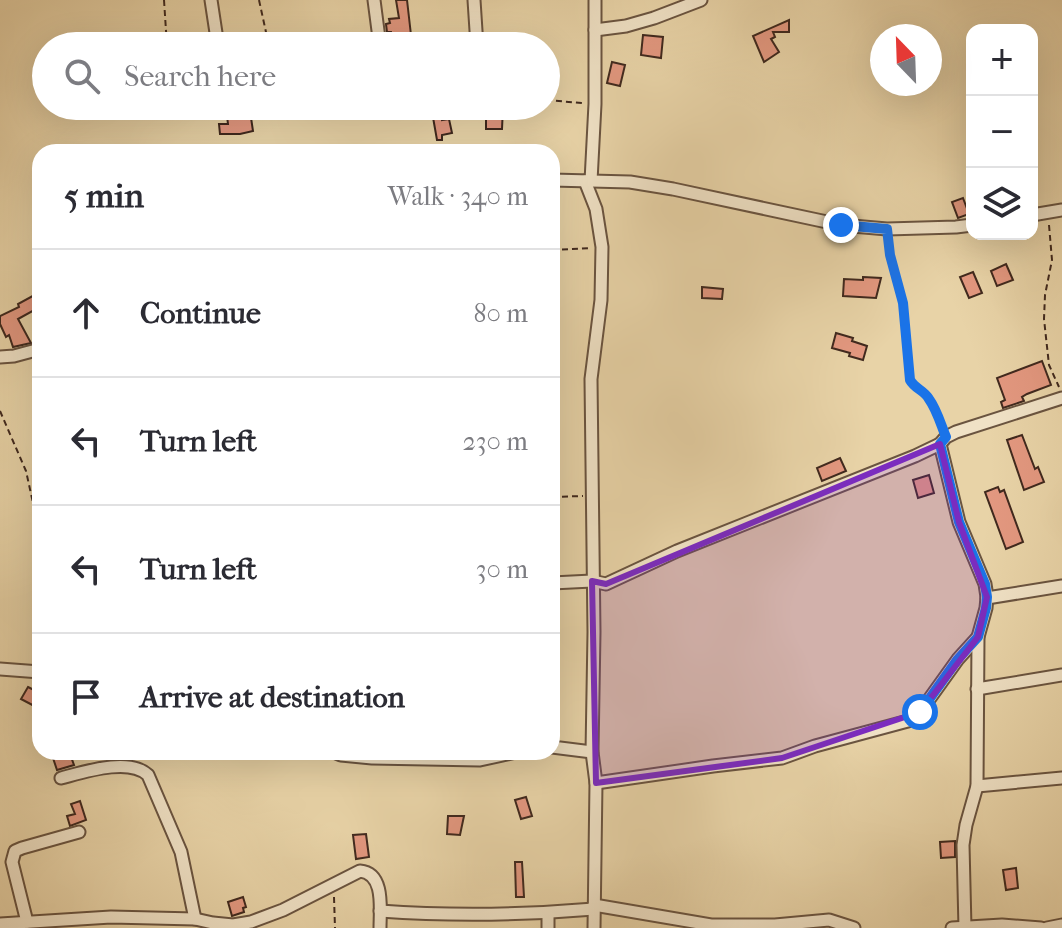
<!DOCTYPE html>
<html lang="en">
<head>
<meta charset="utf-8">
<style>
  :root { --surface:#fff; --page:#f7f7f7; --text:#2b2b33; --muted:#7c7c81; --line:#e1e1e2 }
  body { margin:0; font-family:"IM FELL French Canon",serif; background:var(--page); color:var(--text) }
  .controls { position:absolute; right:24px; top:24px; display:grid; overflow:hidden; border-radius:16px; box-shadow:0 8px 32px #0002 }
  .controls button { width:72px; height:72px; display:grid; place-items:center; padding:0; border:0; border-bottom:2px solid var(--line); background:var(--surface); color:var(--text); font:40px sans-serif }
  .compass { position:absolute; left:870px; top:24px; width:72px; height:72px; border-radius:50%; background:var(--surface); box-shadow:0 8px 32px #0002; rotate:337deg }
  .stop { position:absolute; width:24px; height:24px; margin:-18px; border:6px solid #1a73e8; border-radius:50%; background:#fff }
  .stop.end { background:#1a73e8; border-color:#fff; box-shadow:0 2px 8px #0008 }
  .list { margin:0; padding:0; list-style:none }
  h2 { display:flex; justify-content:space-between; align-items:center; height:104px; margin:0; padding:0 32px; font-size:34px }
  h2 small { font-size:26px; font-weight:400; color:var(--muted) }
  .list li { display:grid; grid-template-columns:52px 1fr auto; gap:24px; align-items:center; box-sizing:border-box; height:128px; padding:0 32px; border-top:2px solid var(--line) }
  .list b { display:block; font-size:30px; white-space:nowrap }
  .list em { font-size:26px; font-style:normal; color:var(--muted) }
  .icon { flex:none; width:44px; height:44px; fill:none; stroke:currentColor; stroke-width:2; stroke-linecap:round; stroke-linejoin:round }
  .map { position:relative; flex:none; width:1062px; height:928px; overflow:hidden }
  .search { position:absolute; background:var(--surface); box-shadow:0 8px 32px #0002; left:32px; top:32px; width:528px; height:88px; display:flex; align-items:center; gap:20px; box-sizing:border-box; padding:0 28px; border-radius:44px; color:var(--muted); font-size:30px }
  .panel { position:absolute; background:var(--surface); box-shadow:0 8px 32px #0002; left:32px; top:144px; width:528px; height:616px; border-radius:24px }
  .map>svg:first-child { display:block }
  .building { fill:#e39880; stroke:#40291e; stroke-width:2 }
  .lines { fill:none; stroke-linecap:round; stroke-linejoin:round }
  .minor-casing { stroke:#6a5440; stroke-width:15 }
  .path { stroke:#40291e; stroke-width:2; stroke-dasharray:6 4; stroke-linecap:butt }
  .minor { stroke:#f0e2c6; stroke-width:11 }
  .route { stroke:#1a73e8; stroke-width:10 }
  .marked { fill:#7b2cbf; fill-opacity:0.2; stroke:#7b2cbf; stroke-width:6; stroke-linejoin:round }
</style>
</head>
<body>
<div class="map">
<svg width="1062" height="928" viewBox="0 0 1062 928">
  <rect width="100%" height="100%" fill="#e8d3a7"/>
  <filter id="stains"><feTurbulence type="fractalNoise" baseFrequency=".0025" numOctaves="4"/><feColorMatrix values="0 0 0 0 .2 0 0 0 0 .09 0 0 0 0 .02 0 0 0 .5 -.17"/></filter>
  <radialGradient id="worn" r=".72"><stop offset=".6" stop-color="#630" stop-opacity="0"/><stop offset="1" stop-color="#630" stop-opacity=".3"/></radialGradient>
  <g class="building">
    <path d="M396,0H407L411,35L392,37L391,32H387L386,24L390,23L389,19L399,18Z"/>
    <path d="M789,20V32H773L775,37L771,39L779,52L764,62L753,36Z"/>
    <path d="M643,35L663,37L661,58L641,55Z"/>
    <path d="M612,62L625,65L620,86L607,83Z"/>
    <path d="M431,106H441L442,120L449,119L452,133L442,135V140H437Z"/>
    <path d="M486,107H503L502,129H486Z"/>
    <path d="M250,111L253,131L240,134H220L219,124H228L227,116Z"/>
    <path d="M963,198L969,214L958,218L952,202Z"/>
    <path d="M1006,264L1013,280L997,286L991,271Z"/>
    <path d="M973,272L982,293L969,298L960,277Z"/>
    <path d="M863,277L881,278L876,298L843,296L844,279L863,280Z"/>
    <path d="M702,287L723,289L722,299L702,298Z"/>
    <path d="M40,292V307L18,319L31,343L13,347L9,335L6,337L0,324V316L19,307L18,304Z"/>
    <path d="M836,333L853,338L852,341L867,346L863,360L849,356L850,353L832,348Z"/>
    <path d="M1042,361L1051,385L1027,394L1022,397L1024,401L1003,408L1001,402L1005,400L997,378Z"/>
    <path d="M1022,435L1035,469L1038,467L1044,482L1024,490L1007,440Z"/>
    <path d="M840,458L846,471L822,481L817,468Z"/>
    <path d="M929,475L934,493L918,498L913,480Z"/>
    <path d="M998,487L1000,492L1004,490L1023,542L1006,549L985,492Z"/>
    <path d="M28,687L40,693V709L21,699Z"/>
    <path d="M51,752L70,754L74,765L57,770Z"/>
    <path d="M526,797L532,816L521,819L515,800Z"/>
    <path d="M80,801L86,820L70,826L67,816L75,814L71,804Z"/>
    <path d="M448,816H464L460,835L447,834Z"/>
    <path d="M366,834L369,857L356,859L353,835Z"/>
    <path d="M955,841V857L941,858L940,842Z"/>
    <path d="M515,862H522L524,897H516Z"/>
    <path d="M1016,868L1018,888L1006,890L1003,870Z"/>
    <path d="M243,897L246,907L243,908L244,912L232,916L228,902Z"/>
  </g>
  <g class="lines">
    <g class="minor-casing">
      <g id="minor">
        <path d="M211,0L218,46"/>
        <path d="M374,0L380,46"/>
        <path d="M474,0L477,46"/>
        <path d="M595,30L626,26L654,18L701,0"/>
        <path d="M139,106L193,108L205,106"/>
        <path d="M552,180L630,182L673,189L841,225L887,229L956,227L972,225"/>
        <path d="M585,181L596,209L602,247L601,300L591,379L594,632L592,752L596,783L594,928"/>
        <path d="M591,181L595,104V0"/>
        <path d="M1032,215L1062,210"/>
        <path d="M0,357L14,356L40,349"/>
        <path d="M552,583L592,581L606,584L677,551L915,456L940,444"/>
        <path d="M987,598L1062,586"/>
        <path d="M0,669L40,672"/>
        <path d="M977,689L1062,675"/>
        <path d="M552,747L592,752"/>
        <path d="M334,752L341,755L372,758L480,760L516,752"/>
        <path d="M61,778C84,772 129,757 148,775L181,852L195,919"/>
        <path d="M596,783L713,766L782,758L815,746L908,721L920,712L958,659L978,637"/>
        <path d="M977,786L1062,778"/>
        <path d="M594,905L711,925H775L829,920L854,928"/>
        <path d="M380,911C451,916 523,915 594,909"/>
        <path d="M548,913V928"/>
        <path d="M27,922L12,862L15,851L22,848L79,832"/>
        <path d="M0,924L111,917L195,919L213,923L233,925L251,922L283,910L360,871C385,873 380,909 380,928"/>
        <path d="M952,928L1002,925L1041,928"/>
        <path d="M965,928L963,845L966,825L977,786L978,637L986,608L987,597L985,584L959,522L940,444L946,437L956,432L1062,398"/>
        <path d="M1047,928L1062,925"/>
      </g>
    </g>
    <g class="path">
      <path d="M164,0L167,46"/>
      <path d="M259,0L269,46"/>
      <path d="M397,46L464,44"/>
      <path d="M546,100L582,103"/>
      <path d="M1049,225L1052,260L1045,295L1044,319L1049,365L1059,387"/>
      <path d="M888,242L890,255L903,303L910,380C915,390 924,391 930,399C935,407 937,417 941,426"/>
      <path d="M552,250L591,248"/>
      <path d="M0,411L26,471L40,535"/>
      <path d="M552,497L583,496"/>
      <path d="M334,897L335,928"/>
    </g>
    <use href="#minor" class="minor"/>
  </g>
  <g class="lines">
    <path class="route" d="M841,225L887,229L890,255L903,303L910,380C915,389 924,390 929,399C937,410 941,425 946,437L940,444L959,522L985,584L987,597L986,608L978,637L958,659L920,712"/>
  </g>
  <path class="marked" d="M940,444L959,522L987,597L978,637L920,712L782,758L596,783L592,581L606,584Z"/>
  <rect width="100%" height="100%" filter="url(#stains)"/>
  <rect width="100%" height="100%" fill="url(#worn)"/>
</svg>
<div class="controls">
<button>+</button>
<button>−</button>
<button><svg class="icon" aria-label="layers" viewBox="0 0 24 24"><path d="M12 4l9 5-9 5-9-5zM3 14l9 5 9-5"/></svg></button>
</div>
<svg class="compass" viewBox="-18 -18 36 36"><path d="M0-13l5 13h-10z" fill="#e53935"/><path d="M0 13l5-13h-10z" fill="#7c7c81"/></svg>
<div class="stop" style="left:920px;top:712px"></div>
<div class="stop end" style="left:841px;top:225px"></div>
<div class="search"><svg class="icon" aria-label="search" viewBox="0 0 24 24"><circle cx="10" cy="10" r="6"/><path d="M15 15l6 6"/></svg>Search here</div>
<section class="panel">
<h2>5 min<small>Walk · 340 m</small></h2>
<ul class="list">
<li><svg class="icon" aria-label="ahead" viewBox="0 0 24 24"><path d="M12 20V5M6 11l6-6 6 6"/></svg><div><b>Continue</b></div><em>80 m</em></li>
<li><svg class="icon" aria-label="left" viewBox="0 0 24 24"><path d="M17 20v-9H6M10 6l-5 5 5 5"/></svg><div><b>Turn left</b></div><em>230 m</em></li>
<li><svg class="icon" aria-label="left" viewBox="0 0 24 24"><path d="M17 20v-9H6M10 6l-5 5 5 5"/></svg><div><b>Turn left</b></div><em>30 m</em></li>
<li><svg class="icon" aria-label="arrive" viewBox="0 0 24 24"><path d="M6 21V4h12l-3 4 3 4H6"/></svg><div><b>Arrive at destination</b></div></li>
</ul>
</section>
</div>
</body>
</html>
